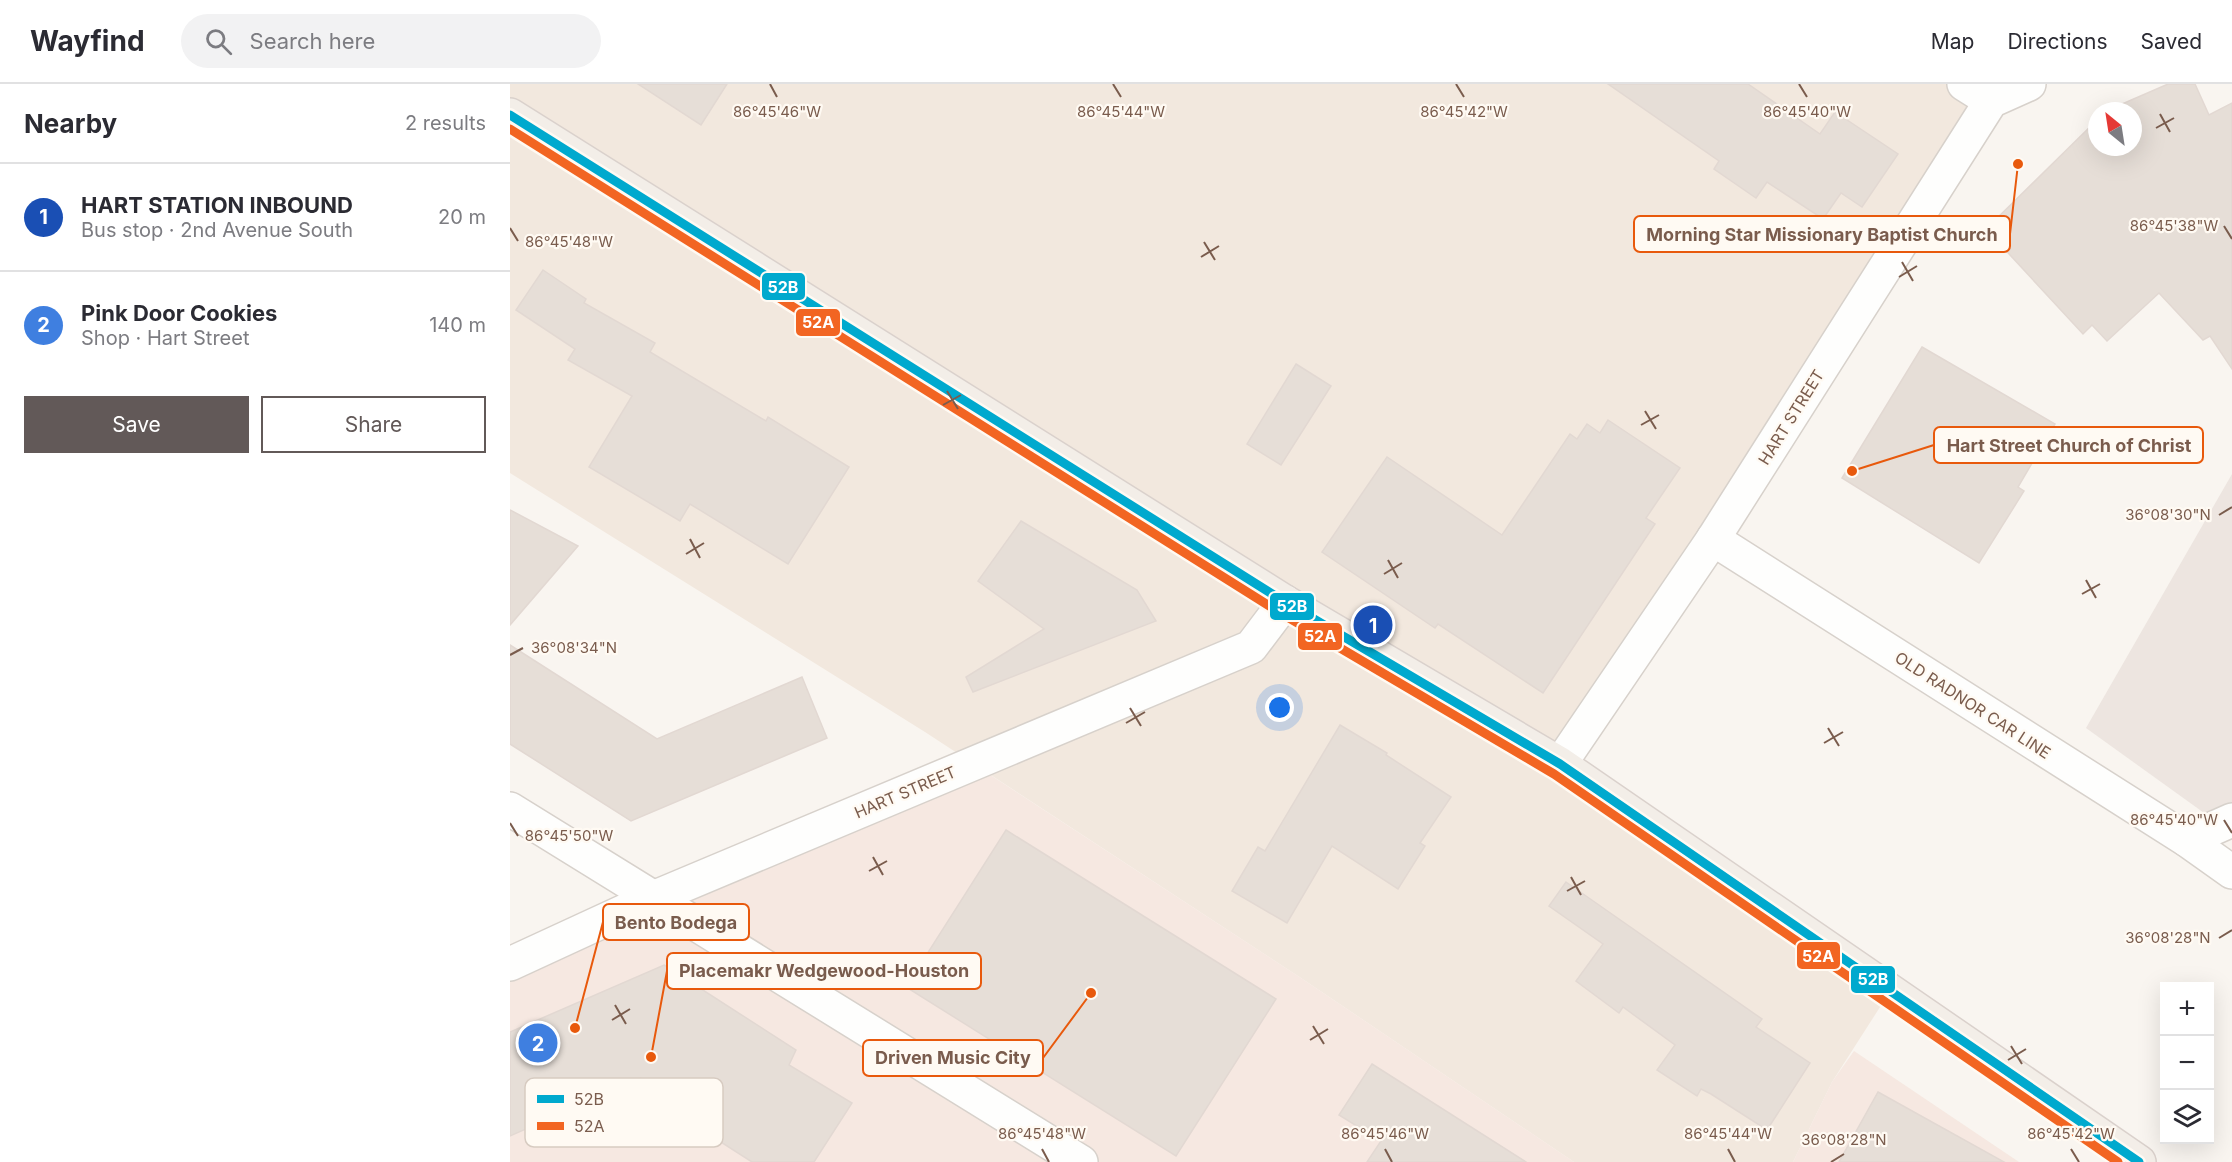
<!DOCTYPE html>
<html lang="en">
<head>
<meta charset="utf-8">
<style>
  :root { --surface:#fff; --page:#f2f2f3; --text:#2b2b33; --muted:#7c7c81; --line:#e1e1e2; --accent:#625958 }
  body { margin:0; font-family:Inter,sans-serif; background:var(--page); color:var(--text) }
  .controls { position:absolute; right:18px; bottom:18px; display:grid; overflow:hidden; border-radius:0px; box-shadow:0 6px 24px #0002 }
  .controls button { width:54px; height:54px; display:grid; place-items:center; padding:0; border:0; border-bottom:2px solid var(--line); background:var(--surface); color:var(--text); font:30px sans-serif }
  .compass { position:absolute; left:1578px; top:18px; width:54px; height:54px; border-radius:50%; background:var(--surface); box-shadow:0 6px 24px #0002; rotate:330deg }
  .you { position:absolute; left:770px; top:624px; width:21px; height:21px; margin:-15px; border:4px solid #fff; border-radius:50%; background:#1a73e8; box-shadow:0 0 0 9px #1a73e833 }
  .badge { display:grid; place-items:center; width:39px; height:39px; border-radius:50%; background:var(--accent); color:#fff; font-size:20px; font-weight:700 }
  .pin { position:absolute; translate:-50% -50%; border:3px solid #fff; box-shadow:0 2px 6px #0006 }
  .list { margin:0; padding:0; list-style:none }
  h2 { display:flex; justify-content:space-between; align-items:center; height:78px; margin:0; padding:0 24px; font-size:26px }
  h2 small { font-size:20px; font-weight:400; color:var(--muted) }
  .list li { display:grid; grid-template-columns:39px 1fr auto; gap:18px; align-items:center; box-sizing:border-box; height:108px; padding:0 24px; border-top:2px solid var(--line) }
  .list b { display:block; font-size:22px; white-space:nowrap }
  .list p { margin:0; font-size:20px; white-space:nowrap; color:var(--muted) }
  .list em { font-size:20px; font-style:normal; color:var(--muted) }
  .actions { display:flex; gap:12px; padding:18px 24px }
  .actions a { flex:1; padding:14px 0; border:2px solid var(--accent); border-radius:0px; text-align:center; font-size:21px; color:var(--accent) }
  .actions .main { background:var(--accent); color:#fff }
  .icon { flex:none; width:33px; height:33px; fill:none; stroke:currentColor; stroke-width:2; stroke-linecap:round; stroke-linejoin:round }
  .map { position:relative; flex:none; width:1722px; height:1078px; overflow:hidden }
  header { display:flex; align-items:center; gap:36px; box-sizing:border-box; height:84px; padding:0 30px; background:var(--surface); border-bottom:2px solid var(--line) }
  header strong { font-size:28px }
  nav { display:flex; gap:33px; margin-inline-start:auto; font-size:21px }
  .search { width:420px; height:54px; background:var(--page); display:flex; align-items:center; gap:15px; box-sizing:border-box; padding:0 21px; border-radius:33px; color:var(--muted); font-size:22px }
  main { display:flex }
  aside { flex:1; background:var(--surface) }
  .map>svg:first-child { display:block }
  .residential { fill:#f2e8de }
  .commercial { fill:#f6e8e1 }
  .industrial { fill:#ede5e0 }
  .building { fill:#e6ded7; stroke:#e2d8d2; stroke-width:1.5 }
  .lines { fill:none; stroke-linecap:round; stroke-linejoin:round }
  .minor-casing { stroke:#d7d1cb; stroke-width:36 }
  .primary-casing { stroke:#dad1cc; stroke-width:36 }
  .minor { stroke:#fefefd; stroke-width:33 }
  .primary { stroke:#f3eee8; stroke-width:33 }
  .bus-1-casing { stroke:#fffaf3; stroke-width:14 }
  .bus-2-casing { stroke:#fffaf3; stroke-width:14 }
  .bus-1 { stroke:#00a9ce; stroke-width:9 }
  .bus-2 { stroke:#f26522; stroke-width:9 }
  .ticks { fill:none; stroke:#7a5c4d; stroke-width:2 }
  .labels { text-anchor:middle; stroke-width:4.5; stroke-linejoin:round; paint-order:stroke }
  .street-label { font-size:16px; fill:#7a5c4d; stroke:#fffaf3 }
  .key { fill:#fffaf3; stroke:#d7cbc1; stroke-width:1.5 }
  .key-label { font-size:16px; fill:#7a5c4d }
  .ticks-label { font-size:15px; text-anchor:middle; fill:#7a5c4d; stroke:#fffaf3; stroke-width:4.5; stroke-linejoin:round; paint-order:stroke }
  .leader { fill:none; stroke:#e8590c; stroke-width:2 }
  .callout-dot { fill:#e8590c; stroke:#fffaf3; stroke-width:2 }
  .callout { fill:#fffaf3; stroke:#e8590c; stroke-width:2 }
  .callout-label { font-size:18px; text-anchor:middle; font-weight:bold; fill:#7a5c4d }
  .line-badge { stroke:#fffaf3; stroke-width:2 }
  .badge-label { font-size:16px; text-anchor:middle; font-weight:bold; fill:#fff }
</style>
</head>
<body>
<header>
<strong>Wayfind</strong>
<div class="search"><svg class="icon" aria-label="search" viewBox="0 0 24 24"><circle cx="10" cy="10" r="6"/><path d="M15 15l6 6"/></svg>Search here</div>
<nav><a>Map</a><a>Directions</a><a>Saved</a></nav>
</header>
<main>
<aside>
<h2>Nearby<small>2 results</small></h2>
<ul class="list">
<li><span class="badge" style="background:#1a4fb4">1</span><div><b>HART STATION INBOUND</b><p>Bus stop · 2nd Avenue South</p></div><em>20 m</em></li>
<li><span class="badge" style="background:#3f7fe0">2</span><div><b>Pink Door Cookies</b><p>Shop · Hart Street</p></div><em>140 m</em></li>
</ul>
<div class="actions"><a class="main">Save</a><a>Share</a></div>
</aside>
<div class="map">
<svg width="1722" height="1078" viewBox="0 0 1722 1078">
  <rect width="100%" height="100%" fill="#f9f5f0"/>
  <path class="residential" d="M0,0H1454L1481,17L1050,680L1379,909L1322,998L1283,1078H1064L791,894L415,648L0,389Z"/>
  <g class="commercial">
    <path d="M462,679L791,894L1064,1078H0V881Z"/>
    <path d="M1344,967L1509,1078H1283L1322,998Z"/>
  </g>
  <path class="industrial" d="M1722,390V749L1576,644Z"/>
  <g class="building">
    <path d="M128,0H217L191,41Z"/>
    <path d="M1098,0H1238L1310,50L1325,28L1388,70L1352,123L1331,109L1313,135L1257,98L1246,114L1204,85L1209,77Z"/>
    <path d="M1658,0H1685L1699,31L1722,19V285L1700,252L1693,256L1649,209L1597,257L1582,241L1573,250L1476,145L1587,36V63H1623V27H1596Z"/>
    <path d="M33,186L76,215L74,219L145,259L140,268L256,337L258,333L339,383L278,480L180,420L170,437L79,383L122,312L58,276L65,265L6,226Z"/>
    <path d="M1412,263L1545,340L1508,403L1514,407L1469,479L1332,394Z"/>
    <path d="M786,280L821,302L771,381L737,360Z"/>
    <path d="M1098,336L1170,384L1136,434L1145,440L1033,609L928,540L925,544L812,468L877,373L992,451L1060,350L1067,355L1077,340L1090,349Z"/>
    <path d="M0,426L68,462L0,541Z"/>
    <path d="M511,437L627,506L646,537L463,608L456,593L534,545L468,497Z"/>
    <path d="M0,561L147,655L292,593L317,654L121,737L0,660Z"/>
    <path d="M830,641L877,669L876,671L941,713L910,759L915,762L888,805L822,762L777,839L722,807L748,763L755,767Z"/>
    <path d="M496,746L766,915L666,1072L396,903Z"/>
    <path d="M1056,798L1252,935L1246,943L1300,979L1257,1046L1201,1010L1191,1005L1187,1012L1147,986L1165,961L1113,923L1109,929L1066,897L1093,860L1039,822Z"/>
    <path d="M154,881L286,966L279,981L342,1019L304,1078H242L142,1014L131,994L0,1052V948Z"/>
    <path d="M862,980L1016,1078H857L871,1057L829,1031Z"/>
    <path d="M1368,1008L1494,1078H1329Z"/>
  </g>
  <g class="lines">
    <g class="minor-casing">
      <g id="minor">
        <path d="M1454,0L1481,17"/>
        <path d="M1203,455L1677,756L1722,788"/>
        <path d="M1050,680L1203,455L1481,17L1519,0"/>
        <path d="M0,725L571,1078"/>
        <path d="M1677,756L1722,736"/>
        <path d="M0,880L143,814L741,563L775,518"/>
      </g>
    </g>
    <g class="primary-casing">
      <path id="primary" d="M0,31L775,518L1050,680L1629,1078"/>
    </g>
    <use href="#minor" class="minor"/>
    <use href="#primary" class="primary"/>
    <g class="bus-1-casing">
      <path id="bus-1" d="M0,31L775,518L1050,680L1629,1078"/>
    </g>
    <g class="bus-2-casing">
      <path id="bus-2" d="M0,45L769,528L1044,690L1608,1078"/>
    </g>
    <use href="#bus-1" class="bus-1"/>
    <use href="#bus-2" class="bus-2"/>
  </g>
  <path class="ticks" d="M260,0L267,13M603,0L611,13M946,0L954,13M1289,0L1297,13M1650,30L1660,48M1646,44L1664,34M1714,142L1722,155M0,144L8,157M694,158L705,176M691,173L709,162M1392,178L1403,197M1389,193L1407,182M437,307L448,325M433,321L451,311M1135,327L1146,345M1131,341L1149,331M1709,431L1722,423M180,455L190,474M176,470L194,459M878,476L888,494M874,490L892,479M1576,496L1586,514M1572,510L1590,500M0,571L13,564M620,624L631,642M616,639L635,628M1318,644L1329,662M1314,659L1333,648M1714,736L1722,749M0,739L8,752M363,773L373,791M359,787L377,777M1061,793L1071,811M1057,807L1075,797M1709,854L1722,846M105,921L116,940M102,936L120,925M803,942L814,960M800,956L818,945M1501,962L1512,980M1498,976L1516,965M532,1065L539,1078M875,1065L882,1078M1218,1065L1225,1078M1561,1065L1569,1078M1321,1078L1334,1070"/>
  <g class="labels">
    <g class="street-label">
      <text transform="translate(1281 333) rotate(-58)" y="6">HART STREET</text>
      <text transform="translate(1463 621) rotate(33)" y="6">OLD RADNOR CAR LINE</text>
      <text transform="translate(395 708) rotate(-23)" y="6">HART STREET</text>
    </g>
  </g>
  <rect x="15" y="994" width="198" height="69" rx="9" class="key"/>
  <rect x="27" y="1011" width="27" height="8" fill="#00a9ce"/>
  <rect x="27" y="1038" width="27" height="8" fill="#f26522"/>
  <g class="key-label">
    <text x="64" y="1021">52B</text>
    <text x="64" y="1048">52A</text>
  </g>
  <g class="ticks-label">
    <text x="267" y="33">86°45'46"W</text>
    <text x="611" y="33">86°45'44"W</text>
    <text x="954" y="33">86°45'42"W</text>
    <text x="1297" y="33">86°45'40"W</text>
    <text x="1664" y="147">86°45'38"W</text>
    <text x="59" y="163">86°45'48"W</text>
    <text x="1658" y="436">36°08'30"N</text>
    <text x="64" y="569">36°08'34"N</text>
    <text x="1664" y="741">86°45'40"W</text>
    <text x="59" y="757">86°45'50"W</text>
    <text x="1658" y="859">36°08'28"N</text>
    <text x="532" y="1055">86°45'48"W</text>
    <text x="875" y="1055">86°45'46"W</text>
    <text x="1218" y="1055">86°45'44"W</text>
    <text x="1561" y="1055">86°45'42"W</text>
    <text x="1334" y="1061">36°08'28"N</text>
  </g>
  <path class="leader" d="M1508 80L1500 150M1342 387L1424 361M65 944L93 838M141 973L157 887M581 909L533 974"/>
  <g class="callout-dot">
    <circle cx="1508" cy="80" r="6"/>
    <circle cx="1342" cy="387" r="6"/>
    <circle cx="65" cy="944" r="6"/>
    <circle cx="141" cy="973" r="6"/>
    <circle cx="581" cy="909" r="6"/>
  </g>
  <g class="callout">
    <rect x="1124" y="132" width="376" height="36" rx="6"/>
    <rect x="1424" y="343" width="269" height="36" rx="6"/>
    <rect x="93" y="820" width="146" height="36" rx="6"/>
    <rect x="157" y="869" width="314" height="36" rx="6"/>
    <rect x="353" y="956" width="180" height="36" rx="6"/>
  </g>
  <g class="callout-label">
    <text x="1312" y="157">Morning Star Missionary Baptist Church</text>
    <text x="1559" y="368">Hart Street Church of Christ</text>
    <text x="166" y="845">Bento Bodega</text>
    <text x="314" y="893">Placemakr Wedgewood-Houston</text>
    <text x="443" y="980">Driven Music City</text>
  </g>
  <g class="line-badge">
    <rect x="251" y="188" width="45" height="29" rx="6" fill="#00a9ce"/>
    <rect x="285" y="224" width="46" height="29" rx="6" fill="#f26522"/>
    <rect x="759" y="508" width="46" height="29" rx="6" fill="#00a9ce"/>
    <rect x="787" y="538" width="46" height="29" rx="6" fill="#f26522"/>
    <rect x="1286" y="857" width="45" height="29" rx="6" fill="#f26522"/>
    <rect x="1340" y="881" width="46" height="29" rx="6" fill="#00a9ce"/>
  </g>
  <g class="badge-label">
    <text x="273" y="209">52B</text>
    <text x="308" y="244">52A</text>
    <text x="782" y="528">52B</text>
    <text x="810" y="558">52A</text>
    <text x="1308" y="878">52A</text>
    <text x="1363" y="901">52B</text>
  </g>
</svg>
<div class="controls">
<button>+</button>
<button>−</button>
<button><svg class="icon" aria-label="layers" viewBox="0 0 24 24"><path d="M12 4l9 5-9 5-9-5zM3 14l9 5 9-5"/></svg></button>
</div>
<svg class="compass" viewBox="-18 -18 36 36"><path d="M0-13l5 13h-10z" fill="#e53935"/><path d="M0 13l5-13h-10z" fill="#7c7c81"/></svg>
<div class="you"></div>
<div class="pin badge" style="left:863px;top:541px;background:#1a4fb4">1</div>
<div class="pin badge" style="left:28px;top:959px;background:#3f7fe0">2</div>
</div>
</main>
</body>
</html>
